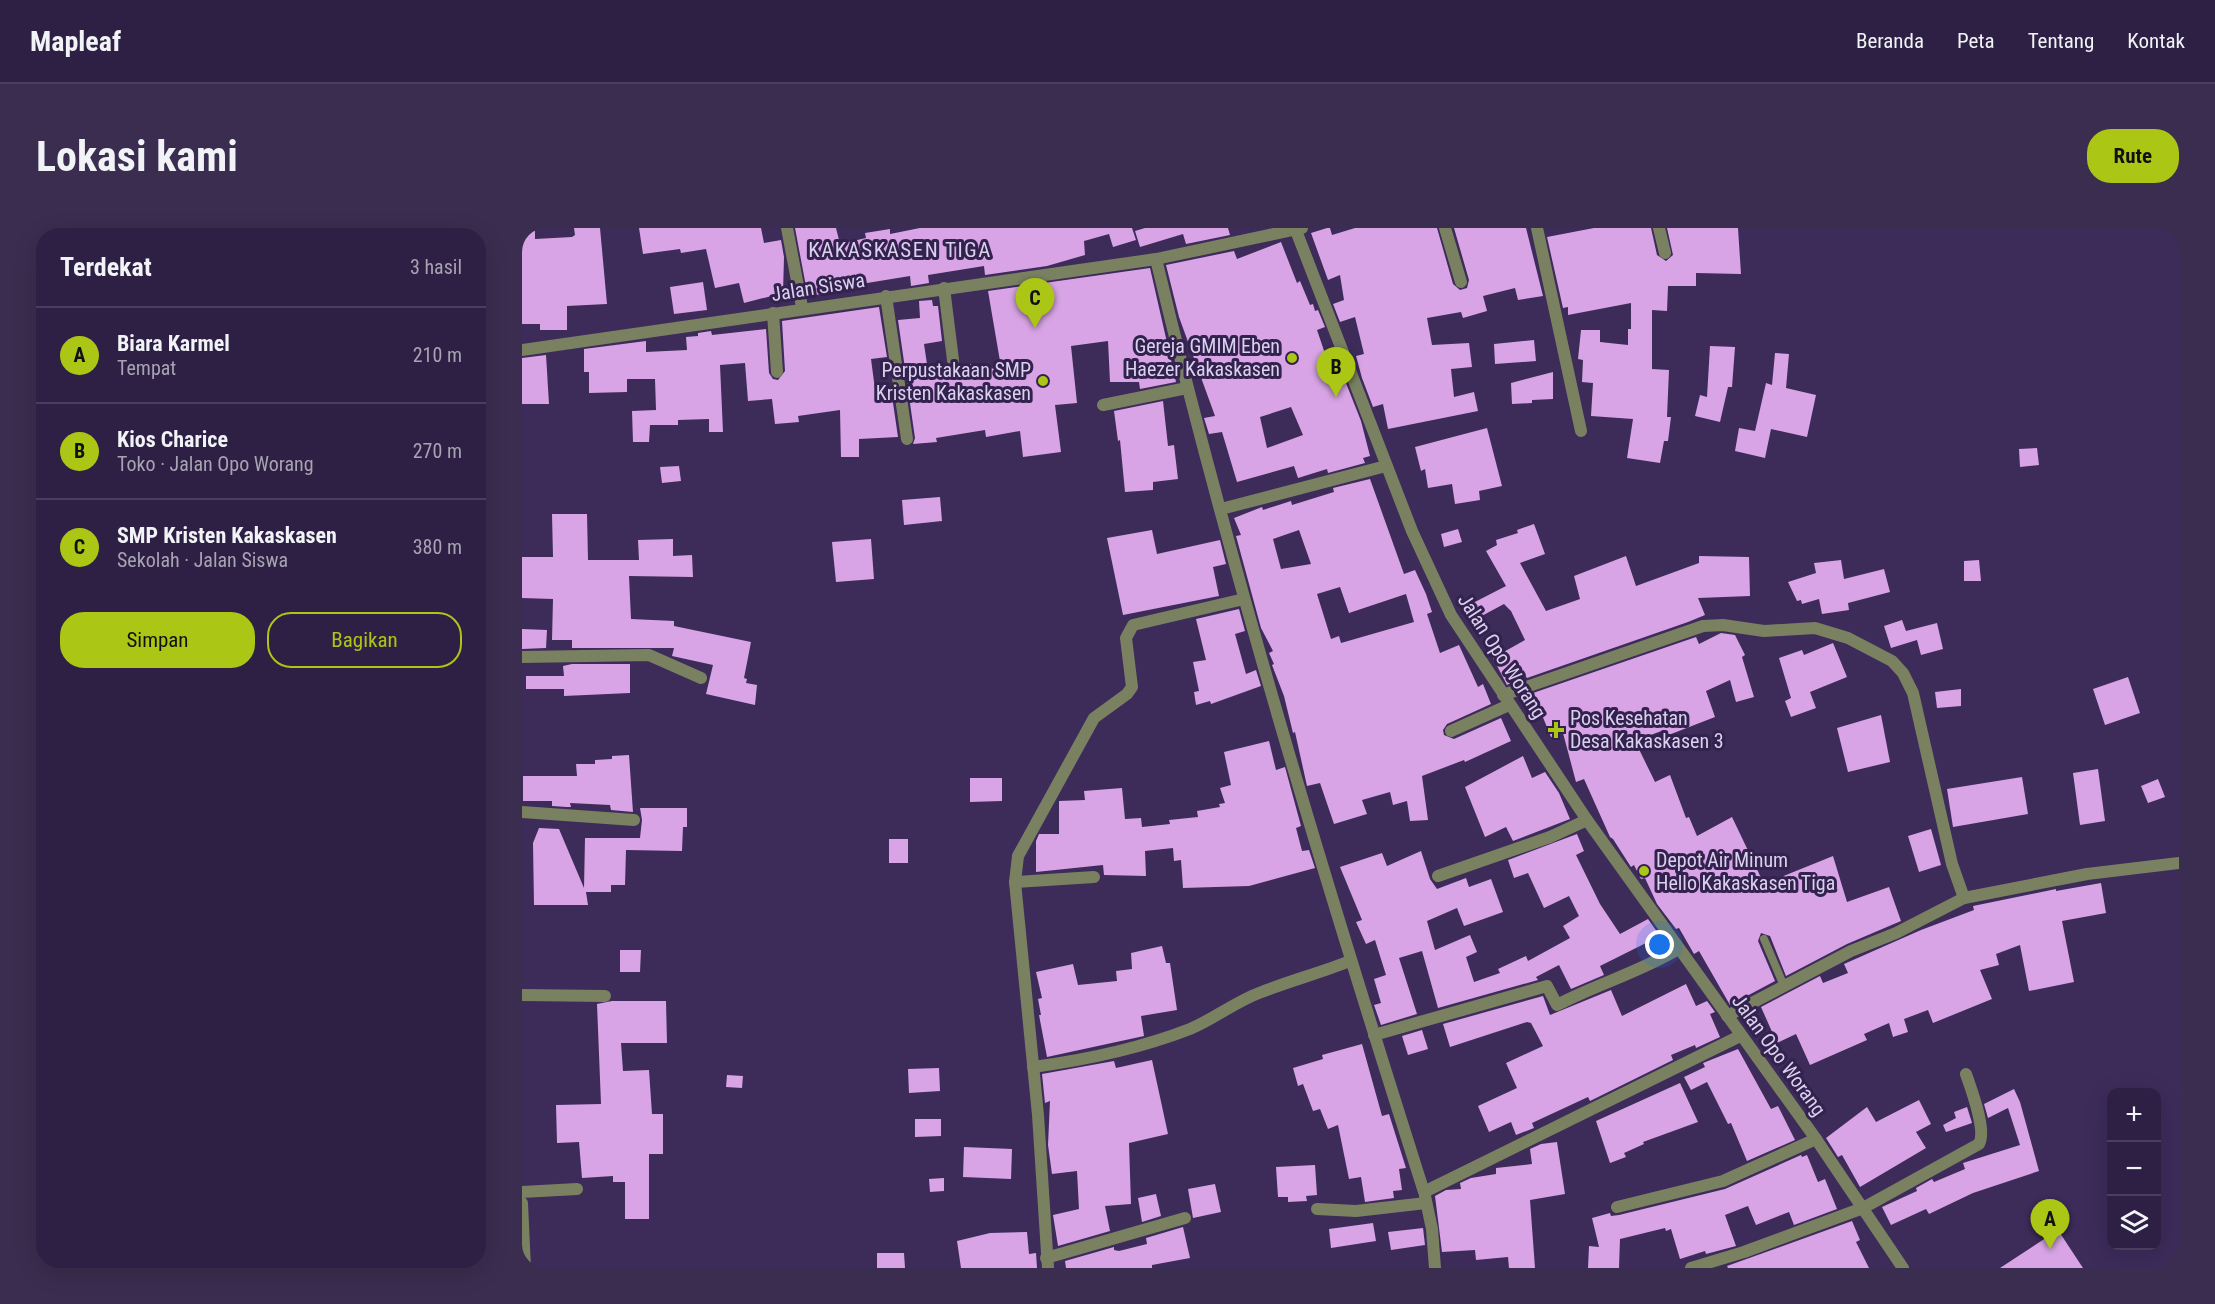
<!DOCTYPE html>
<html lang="id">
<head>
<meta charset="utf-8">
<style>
  :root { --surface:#2e2044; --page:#3a2d4f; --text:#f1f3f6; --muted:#a7a3b2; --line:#493e5d; --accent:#abc615 }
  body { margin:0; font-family:"Roboto Condensed",sans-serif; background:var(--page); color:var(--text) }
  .controls { position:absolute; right:18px; bottom:18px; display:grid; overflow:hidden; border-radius:12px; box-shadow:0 6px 24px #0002 }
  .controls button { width:54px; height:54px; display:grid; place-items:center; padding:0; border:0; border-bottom:2px solid var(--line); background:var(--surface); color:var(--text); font:30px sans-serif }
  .you { position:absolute; left:1138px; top:717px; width:21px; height:21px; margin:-15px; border:4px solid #fff; border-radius:50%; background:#1a73e8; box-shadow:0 0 0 9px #1a73e833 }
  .badge { display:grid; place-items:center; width:39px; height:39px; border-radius:50%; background:var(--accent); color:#111; font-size:20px; font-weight:700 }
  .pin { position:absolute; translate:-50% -50px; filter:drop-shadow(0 2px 3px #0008) }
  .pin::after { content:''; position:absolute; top:32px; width:21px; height:18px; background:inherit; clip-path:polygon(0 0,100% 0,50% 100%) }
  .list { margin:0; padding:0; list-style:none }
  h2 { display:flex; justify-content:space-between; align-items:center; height:78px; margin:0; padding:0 24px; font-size:26px }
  h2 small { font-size:20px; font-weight:400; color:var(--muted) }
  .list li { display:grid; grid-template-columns:39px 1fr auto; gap:18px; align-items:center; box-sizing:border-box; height:96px; padding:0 24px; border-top:2px solid var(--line) }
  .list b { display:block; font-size:22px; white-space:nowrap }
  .list p { margin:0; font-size:20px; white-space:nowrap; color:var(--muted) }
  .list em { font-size:20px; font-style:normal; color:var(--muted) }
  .actions { display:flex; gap:12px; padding:18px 24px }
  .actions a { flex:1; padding:14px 0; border:2px solid var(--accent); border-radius:24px; text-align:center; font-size:21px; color:var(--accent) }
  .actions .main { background:var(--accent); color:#111 }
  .icon { flex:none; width:33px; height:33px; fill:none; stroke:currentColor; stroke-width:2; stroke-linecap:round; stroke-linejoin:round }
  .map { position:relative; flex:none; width:1657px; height:1040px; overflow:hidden; border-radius:24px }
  header { display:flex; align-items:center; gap:36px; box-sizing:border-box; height:84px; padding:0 30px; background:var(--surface); border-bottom:2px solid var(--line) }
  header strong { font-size:28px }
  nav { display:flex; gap:33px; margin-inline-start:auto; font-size:21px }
  .intro { display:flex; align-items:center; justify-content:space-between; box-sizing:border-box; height:144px; padding:0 36px }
  h1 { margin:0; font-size:42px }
  .button { padding:15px 27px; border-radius:24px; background:var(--accent); color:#111; font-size:21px; font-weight:700 }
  main { display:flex; gap:36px; padding:0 36px }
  aside { flex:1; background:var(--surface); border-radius:24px; box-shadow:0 6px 24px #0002 }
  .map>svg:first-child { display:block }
  .building { fill:#d8a4e5; fill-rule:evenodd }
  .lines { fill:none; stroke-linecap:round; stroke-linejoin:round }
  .service { stroke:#798161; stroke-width:8 }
  .minor { stroke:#798161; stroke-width:12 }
  .tertiary { stroke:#798161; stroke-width:12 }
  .poi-dot { fill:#abc615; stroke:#33214e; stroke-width:2 }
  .labels { text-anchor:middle; stroke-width:6; stroke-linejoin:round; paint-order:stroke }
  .street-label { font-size:20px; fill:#dad1ee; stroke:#33214e }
  .poi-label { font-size:20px; fill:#dad1ee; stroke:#33214e; text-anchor:end }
  .neighbourhood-label { font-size:21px; letter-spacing:1.5px; fill:#dad1ee; stroke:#33214e }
</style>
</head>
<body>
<header>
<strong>Mapleaf</strong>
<nav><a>Beranda</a><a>Peta</a><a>Tentang</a><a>Kontak</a></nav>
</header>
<div class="intro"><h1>Lokasi kami</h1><a class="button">Rute</a></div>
<main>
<aside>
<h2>Terdekat<small>3 hasil</small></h2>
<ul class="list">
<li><span class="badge">A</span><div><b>Biara Karmel</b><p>Tempat</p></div><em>210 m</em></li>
<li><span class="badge">B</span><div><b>Kios Charice</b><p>Toko · Jalan Opo Worang</p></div><em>270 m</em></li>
<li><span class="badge">C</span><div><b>SMP Kristen Kakaskasen</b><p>Sekolah · Jalan Siswa</p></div><em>380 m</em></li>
</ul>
<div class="actions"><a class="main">Simpan</a><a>Bagikan</a></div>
</aside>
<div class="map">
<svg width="1657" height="1040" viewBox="0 0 1657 1040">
  <rect width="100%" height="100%" fill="#3d2b5a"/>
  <g class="building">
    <path d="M0,0H13V11L50,9L53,7L52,0H78L85,76L45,78V102H18V96H0Z"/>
    <path d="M117,0H239L242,15L259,12L262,29L261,65L222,75L217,55L193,60L184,21L159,25L158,21L121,26Z"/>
    <path d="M273,0H314L318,16L344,10L343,5L368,1V6L398,0H610L614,12L591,19L587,6L562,13L563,27L525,38L463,47L462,38L406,47L407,55L389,58L388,48L339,56L286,69Z"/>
    <path d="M623,0H706L708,7L664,16L661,6L618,19L613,3Z"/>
    <path d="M805,0H808L810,7L833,0H915L931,56L938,62L945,60L947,52L932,0H1004L1021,68L996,72L993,60L961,68L965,83L941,90L939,84L905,90L910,117L947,115L950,139L929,141L932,169L952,164L956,183L866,201L861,176L851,179L840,150L834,128L842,126L833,89L818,94L811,76L822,72L818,47L806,52L789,5Z"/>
    <path d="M1072,0H1129L1135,27L1144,33L1151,27L1145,0H1216L1219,46L1174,45V58H1146L1145,83L1130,82V141L1147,142L1145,189H1149L1146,213H1142L1138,235L1105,230L1111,191L1069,188L1071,155L1060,154L1061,132L1056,131L1059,102H1078V114L1106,117V101H1109V75L1046,87V79L1041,80L1025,9Z"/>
    <path d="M759,14L775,55L778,53L788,77L791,76L793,83L796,82L803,99L795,102L814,158L824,155L839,193L848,228L841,230L843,235L806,245L805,241L776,250L772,238L715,254L700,204L687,206L682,190L693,188L657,89L644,37L712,23L715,31ZM769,179L781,207L745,220L738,189Z"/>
    <path d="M628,40L654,154L618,161L617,154H588L586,113L549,118L555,175L533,177L539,224L501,229L498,203L464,209L463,202L414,210L415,214L391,216L393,210L376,92L398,90L397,73L410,72L411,78H416L420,113L402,116L406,143L449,136L450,144L479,139L466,63Z"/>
    <path d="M181,54L185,82L152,86L148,59Z"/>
    <path d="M357,79L365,129L349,131L354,169L370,168L376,209L337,211V229H319L318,182L276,188L277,194L253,196L250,171L226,173L223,135L198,137L201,204H187V191L156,192V197H128L127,214H111L110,183L134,182L133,151H105V164L67,165V144H62V121L124,113V124L165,122L164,109L176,108V105L189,103L190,107L244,101L247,145L251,151L256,152L263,143L260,93Z"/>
    <path d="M1012,112L1014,133L973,136L972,116Z"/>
    <path d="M1188,118L1213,119L1210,159H1206L1198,194L1173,188L1178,167L1185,169Z"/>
    <path d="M1253,125L1267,126L1264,160L1294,167L1285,209L1249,201L1243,230L1213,223L1217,200L1233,203L1244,155L1250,157Z"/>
    <path d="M24,127L27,176H0V130Z"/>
    <path d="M1031,144V171L1010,172V175L990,176L989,155Z"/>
    <path d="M641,173L646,218L652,217L656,251L631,254V262L603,264L598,212L596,213L592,183Z"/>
    <path d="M965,200L980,258L957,263L958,272L933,276L930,256L906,260L903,241L899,243L893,219Z"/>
    <path d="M1515,220L1517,237L1498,239L1497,221Z"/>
    <path d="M157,238L159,253L140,255L138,239Z"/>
    <path d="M848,251L882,346L893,342L904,366L910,384L905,386L918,425L937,417L956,459L961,456L969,476L925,496L921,502L922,507L932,511L979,490L989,513L943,534L942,532L900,548L906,592L888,593L885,573L871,577L868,564L840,572L845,586L812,596L798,555L785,558L773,504L771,505L762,468L750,437L752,436L747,425L751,423L739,400L714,308L719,307L712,290L740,279L741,282L769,273L770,277L812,264L811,260ZM777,302L789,336L759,341L751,311ZM818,359L827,385L884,366L892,394L819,415L817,408L809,411L795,366Z"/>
    <path d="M418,269L420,293L382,297L380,272Z"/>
    <path d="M30,286H65L66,332H117L116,312L151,311V328L170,327L171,349L107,348L109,391L152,393V398L229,414L222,450L225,451L224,455L235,457L233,477L184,466L191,437L150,428L152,420H50V412H30L31,371L0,370V329H31Z"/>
    <path d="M1012,296L1023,326L998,335L1024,383L1058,371L1052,348L1104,328L1114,358L1177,335V328L1227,329L1228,368L1176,370L1183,387L1166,394L1005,450L1003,447L985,457L971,430L1003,412L989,383L982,376L954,391L947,377L984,358L964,323L975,317L974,312L996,305L995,302Z"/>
    <path d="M936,301L940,314L922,319L919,306Z"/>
    <path d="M630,302L635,326L698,312L704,336L691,339L697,368L601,387L585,310Z"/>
    <path d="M349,311L352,351L314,354L310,314Z"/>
    <path d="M1319,332L1322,351L1362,341L1368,364L1326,375L1327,382L1300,386L1297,371L1280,376L1279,372L1275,373L1266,354L1294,345L1292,335Z"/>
    <path d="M1457,332L1459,353H1442V333Z"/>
    <path d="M717,381L723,403L713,406L724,446L734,442L739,458L689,476L688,473L674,477L672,464L677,463L671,434L684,432L674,391Z"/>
    <path d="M1380,392L1384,403L1415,395L1421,421L1399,427L1395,412L1369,420L1362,398Z"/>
    <path d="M0,401L25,402L24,420L0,421Z"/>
    <path d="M1199,405L1213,407L1223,427L1220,429L1232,469L1214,474L1208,452L1184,463L1193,489L1144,508L1142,502L1113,513L1133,554L1148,547L1164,590L1167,589L1175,608L1210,589L1242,656L1311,628L1325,674L1367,659L1379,693L1325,716L1264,748L1248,708L1239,705L1236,713L1253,753L1208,777L1177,723L1172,726L1157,700L1154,701L1135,676L1123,650L1119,651L1112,637L1109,639L1091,611L1088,609L1062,551L1054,554L1041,505L1029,509L1011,465L1174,409L1177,416Z"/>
    <path d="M1311,415L1325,449L1288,464L1294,480L1269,489L1263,473L1269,470L1257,430L1280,422L1282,427Z"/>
    <path d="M50,436H108V465L42,468V461H4V448H42L41,438Z"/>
    <path d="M1606,449L1618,485L1583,497L1571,461Z"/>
    <path d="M1439,461V478L1415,480L1413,464Z"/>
    <path d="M1359,487L1368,534L1326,544L1315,500Z"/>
    <path d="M747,513L754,542L763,539L779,598L774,600L780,623L787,622L793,640L727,658L661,660L659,632L652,633L651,620L623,623L624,648L582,647L581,637L514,644V613L517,606H537V573L563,572L562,563L600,560L603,591L619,590L620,599L648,596L647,592L676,589L675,583L698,579L697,576L703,575L698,560L709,557L702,524Z"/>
    <path d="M107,527L111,584L89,582L88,577L48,575L49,579H45L30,578V573H1V548H55L54,536H73V532L90,531V528Z"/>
    <path d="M1001,528L1010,550L1023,544L1037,565L1048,591L991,613L984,599L963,609L943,559Z"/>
    <path d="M1576,541L1583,593L1558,597L1551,545Z"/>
    <path d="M1500,549L1506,586L1431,599L1425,561Z"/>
    <path d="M448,550H480V573L448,574Z"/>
    <path d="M1636,551L1643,569L1626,575L1619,558Z"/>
    <path d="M118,580H165V599H161L160,623L104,622L103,657H89V664H64L66,677H12L11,615L17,600L37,601L62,660L63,610H118L120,592Z"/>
    <path d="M1409,601L1419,637L1397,644L1386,608Z"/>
    <path d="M1055,606L1062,623L1054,627L1078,676L1098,706L1126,691L1138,708L1078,738L1082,747L1049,761L1037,737L1014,749L1016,752L916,780L900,723L877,730L895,786L859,797L852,777L859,775L852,751L864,747L853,712L844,716L834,694L840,692L818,639L860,625L865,638L899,623L908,651L915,661L944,650L947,659L969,651L981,684L942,698L935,680L905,693L913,722L948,707L955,724L944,729L952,754L978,745L976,741L1004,728L1006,733L1048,710L1041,698L1057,688L1047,668L1022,680L1006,645L992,650L986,632Z"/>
    <rect x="367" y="611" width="19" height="24"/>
    <path d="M1579,655L1584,685L1540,693L1552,754L1507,763L1498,717L1474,726L1477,737L1458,742L1470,771L1411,795L1406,782L1382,791L1386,804L1371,809L1367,795L1342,806L1345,812L1288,837L1274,806L1255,815L1239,779L1298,748L1301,755L1326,745L1322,736L1399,702L1452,682L1451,678L1534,661V663Z"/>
    <path d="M640,718L644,735H648L655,782L619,788L622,808L525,829L517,787H519L516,771L520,770L514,744L551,736L556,757L595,753L594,743L610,741L609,725Z"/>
    <path d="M98,722H119L118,744H98Z"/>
    <path d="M1164,756L1174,778L1185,773L1193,784L1188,786L1198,809L1174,820L1173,817L1149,827L1151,832L1068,873L1066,869L1010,895L1012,900L994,907L989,894L967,904L956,878L995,860L984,835L1021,818L1009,795L1005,794L928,819L921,796L1021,768L1028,787L1089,762L1100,788Z"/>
    <path d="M90,773H144L145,815H99L101,843L127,842L130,886H141V926H127V991H103V954H91V948L60,950L57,914L35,915L34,877L79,876L75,776Z"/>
    <path d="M900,802L906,821L886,827L880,808Z"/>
    <path d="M840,816L860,888L867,886L884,940L877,941L880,962L871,963L872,970L843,974L839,949L827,951L816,897L806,901L798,881L791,883L781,856L776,858L771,840L801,831L800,827Z"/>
    <path d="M1216,821L1249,881L1256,878L1273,912L1225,933L1209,895L1206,896L1185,854L1169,862L1162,849L1183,839L1181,835Z"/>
    <path d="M630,832L646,906L607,915L609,976L583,978L588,1003L536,1018L531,987L557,981L555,943L530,946L526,917L528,873L523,875L520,846L592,833L594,840Z"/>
    <path d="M417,840L418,863L387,865L386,841Z"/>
    <path d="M205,847L221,848L220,860L204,859Z"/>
    <path d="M1158,855L1176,894L1121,914L1122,916L1102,925L1104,929L1088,935L1074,893Z"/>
    <path d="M1492,861L1498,874L1517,943L1451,965L1407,986L1404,981L1369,997L1360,979L1395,963L1394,960L1410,951L1412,954L1443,941L1441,935L1498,917L1486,880L1466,890L1462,876Z"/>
    <path d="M1397,872L1409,896L1394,904L1404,920L1338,959L1320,927L1316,929L1304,910L1345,879L1354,894Z"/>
    <path d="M1445,879L1450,895L1424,904L1421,897L1434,890L1432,884Z"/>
    <path d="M393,891H419V908L393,909Z"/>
    <path d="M1035,914L1043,966L1008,972L1013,1040H987L986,1029L954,1032L953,1022L920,1024L913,968L924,962L939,961L938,955L949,950L974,946V940L1010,936L1008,921L1019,916Z"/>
    <path d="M442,919L490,921L489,951L441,949Z"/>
    <path d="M1279,927L1280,929L1285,927L1296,954L1303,951L1315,981L1272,997L1267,984L1234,997L1226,978L1203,987L1214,1018L1184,1026L1183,1023L1158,1031L1149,1001L1144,1003L1143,1000L1098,1011L1097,1040H1066L1067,1018L1077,1019L1070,990L1088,985L1089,988L1097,987L1203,961Z"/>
    <path d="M793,937L795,967L784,968L785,973L766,974V969H756L754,939Z"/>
    <path d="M422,950V963L408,964L407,951Z"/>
    <path d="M693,956L699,984L671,990L666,961Z"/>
    <path d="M634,966L639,988L620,994L616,970Z"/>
    <path d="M1330,993L1338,1012L1334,1014L1347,1040H1206L1205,1038Z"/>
    <path d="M851,995L854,1013L809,1020L807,1001Z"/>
    <path d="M661,999L668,1030L630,1037V1040H544L543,1033L592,1019V1022L597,1023L625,1016L624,1010Z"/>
    <path d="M901,1000L903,1017L869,1022L866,1004Z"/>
    <path d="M1536,1002L1561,1040H1478Z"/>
    <path d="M505,1004L507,1026L514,1025L515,1040H439L435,1013L468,1005Z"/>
    <path d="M355,1025H382L383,1040H355Z"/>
  </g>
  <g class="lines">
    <path class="service" d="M1242,711L1262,758"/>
    <g class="minor">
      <path d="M265,0L280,79"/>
      <path d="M923,0L939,54"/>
      <path d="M1015,0L1059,203"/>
      <path d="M1137,0L1143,25"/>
      <path d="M634,31C709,345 804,656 902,964L1218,808"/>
      <path d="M422,60L431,132"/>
      <path d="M364,68L385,211"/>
      <path d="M251,85L255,144"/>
      <path d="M0,122L634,31L780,0"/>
      <path d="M581,177L665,160"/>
      <path d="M699,281L864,238"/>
      <path d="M0,429L127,427L179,450"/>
      <path d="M981,467L1181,398L1201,397L1242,403L1293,400L1326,410L1370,433L1381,445L1391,465L1430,636L1442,670"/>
      <path d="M929,503L987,477"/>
      <path d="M0,584L112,592"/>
      <path d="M916,648L1028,609L1065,592"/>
      <path d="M493,654L572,649"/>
      <path d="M0,767L83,768"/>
      <path d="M1205,788L1329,723L1374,705L1442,670L1565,646L1657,635"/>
      <path d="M852,807L1025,758L1035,777C1075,756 1118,744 1156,721"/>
      <path d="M511,839C563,832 619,820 668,801C692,791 713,774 737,765C767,753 798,745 828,733"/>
      <path d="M0,964L55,961"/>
      <path d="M903,968L910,1001L913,1040"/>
      <path d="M0,975L3,1040"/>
      <path d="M1095,979L1201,953L1294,911"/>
      <path d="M795,981L834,983L904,975"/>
      <path d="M524,1030L663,990"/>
      <path d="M526,1040L516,887L493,654L496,628L572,490L605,466L610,459L604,410L611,397L722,371"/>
      <path d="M1169,1040L1222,1024L1341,980L1457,916C1465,902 1449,861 1444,846"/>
    </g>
    <path class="tertiary" d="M773,0L890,303L929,387L1065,592L1294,911L1381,1040"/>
  </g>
  <g class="poi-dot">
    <circle cx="770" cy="130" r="6"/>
    <circle cx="521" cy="153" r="6"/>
    <path d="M1031 493h6v6h6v6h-6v6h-6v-6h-6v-6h6z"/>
    <circle cx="1122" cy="643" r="6"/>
  </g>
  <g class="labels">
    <g class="street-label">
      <text transform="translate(296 59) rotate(-9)" y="7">Jalan Siswa</text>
      <text transform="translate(980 428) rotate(57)" y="7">Jalan Opo Worang</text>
      <text transform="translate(1257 827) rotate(54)" y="7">Jalan Opo Worang</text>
    </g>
    <g class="poi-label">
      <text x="758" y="125">Gereja GMIM Eben<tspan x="758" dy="23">Haezer Kakaskasen</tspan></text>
      <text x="509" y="149">Perpustakaan SMP<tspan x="509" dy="23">Kristen Kakaskasen</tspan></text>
      <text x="1048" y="497" text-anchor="start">Pos Kesehatan<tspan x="1048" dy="23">Desa Kakaskasen 3</tspan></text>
      <text x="1134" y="639" text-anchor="start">Depot Air Minum<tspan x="1134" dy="23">Hello Kakaskasen Tiga</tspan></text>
    </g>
    <g class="neighbourhood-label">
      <text x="378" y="29">KAKASKASEN TIGA</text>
    </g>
  </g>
</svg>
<div class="controls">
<button>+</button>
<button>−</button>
<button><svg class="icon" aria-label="layers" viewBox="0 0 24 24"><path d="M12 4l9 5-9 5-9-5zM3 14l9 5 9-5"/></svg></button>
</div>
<div class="you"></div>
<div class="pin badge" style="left:1528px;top:1021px">A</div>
<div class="pin badge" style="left:814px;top:169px">B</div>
<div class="pin badge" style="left:513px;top:100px">C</div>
</div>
</main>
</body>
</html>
